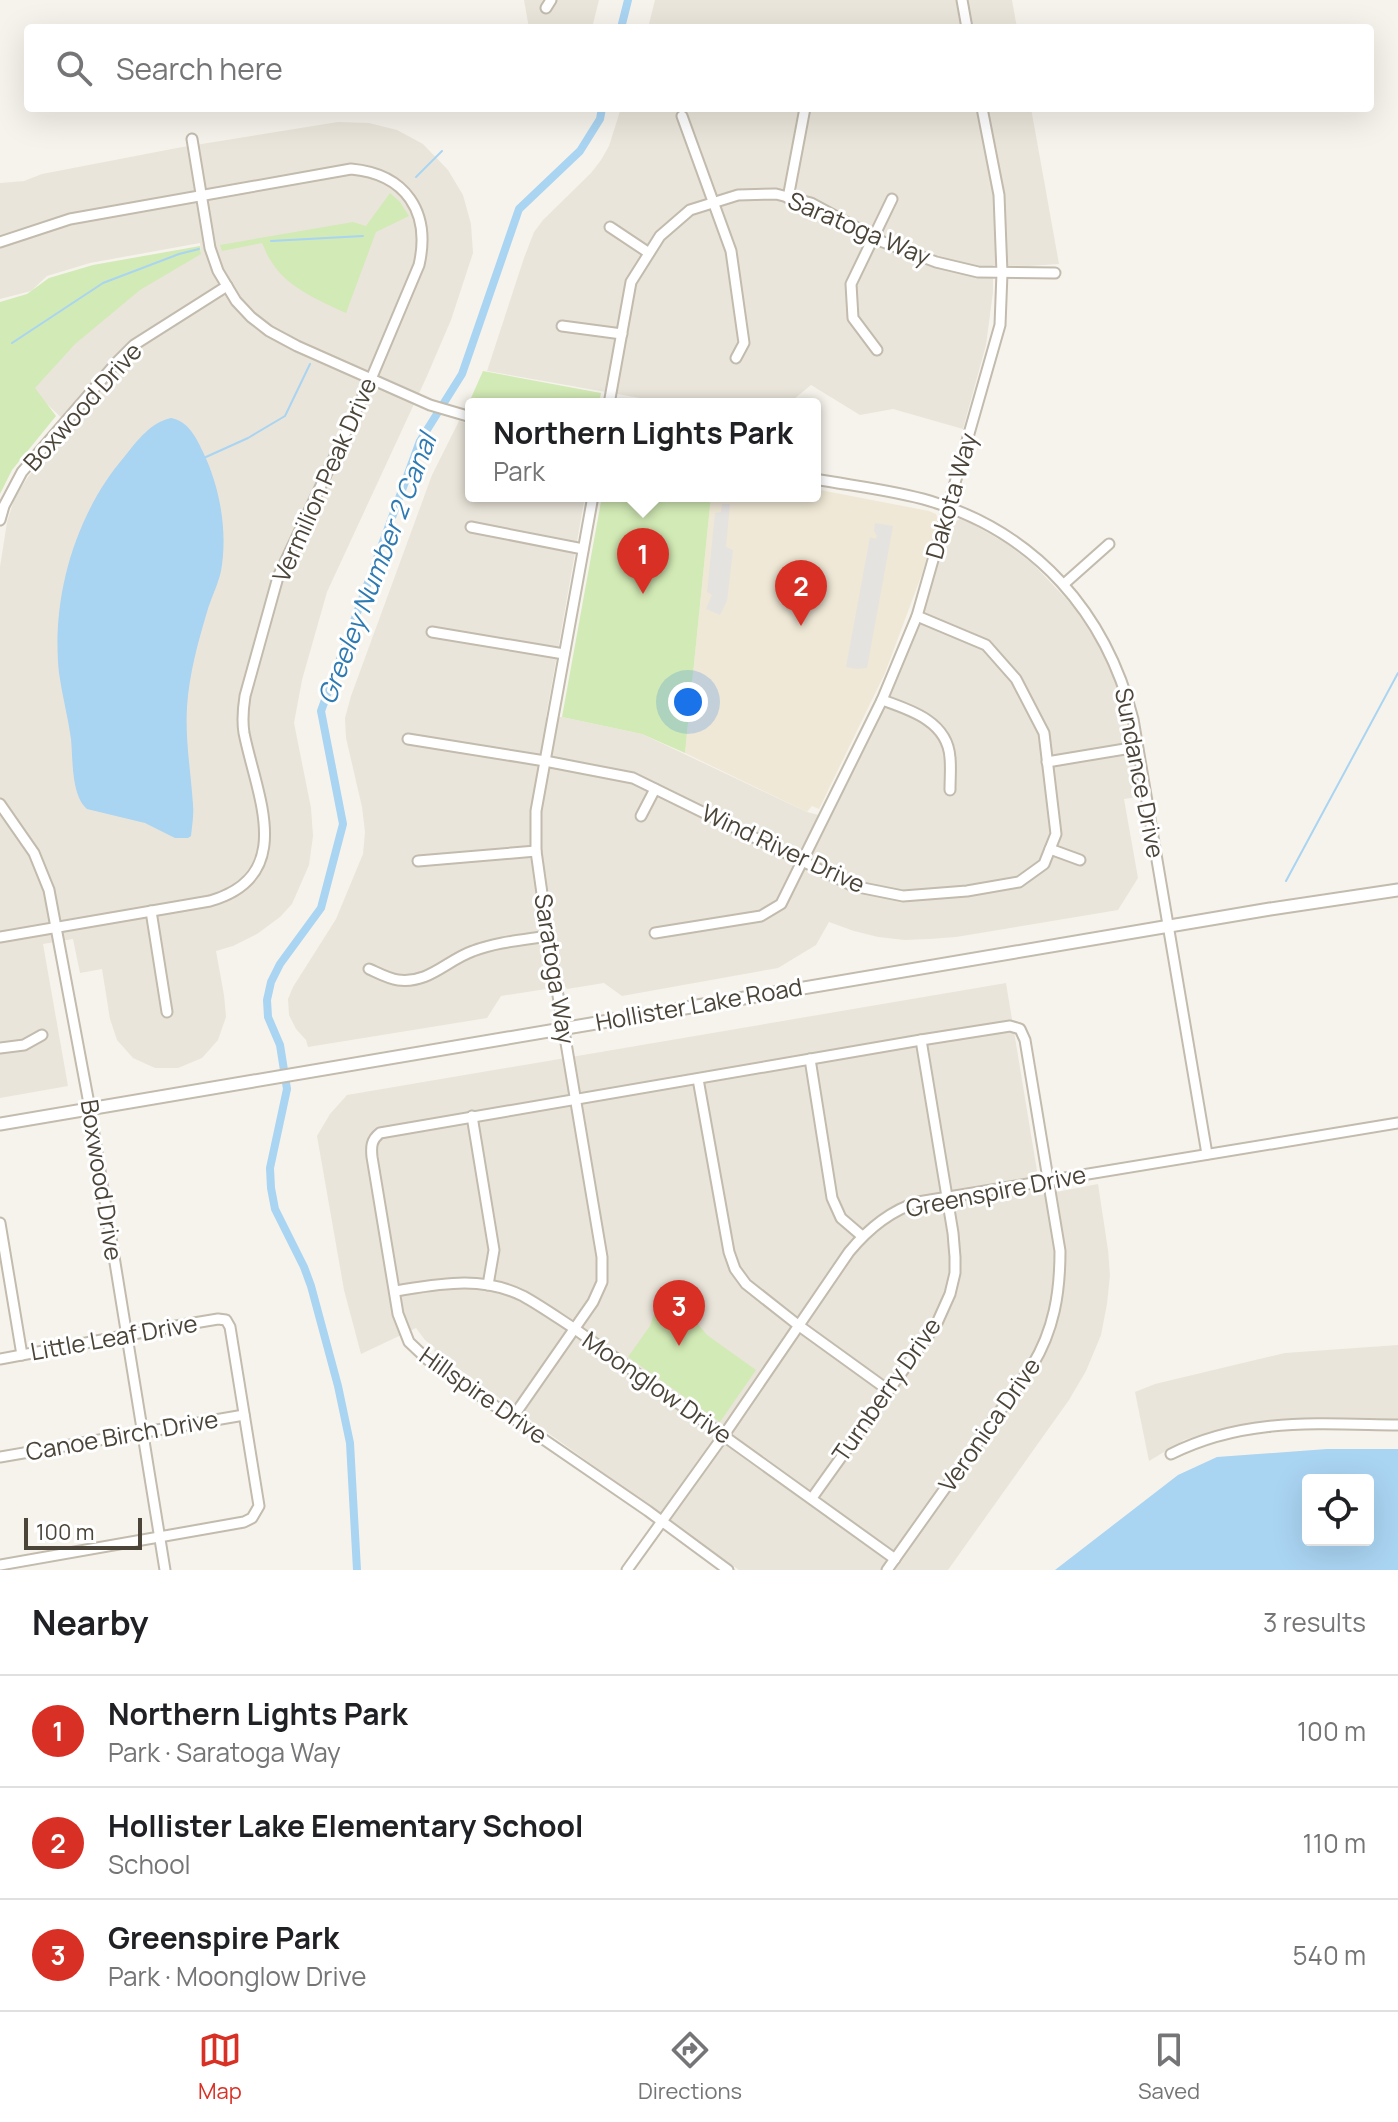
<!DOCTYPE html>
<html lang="en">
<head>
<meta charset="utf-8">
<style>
  :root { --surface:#fff; --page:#f6f6f6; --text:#202124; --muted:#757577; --line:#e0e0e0; --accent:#d93025 }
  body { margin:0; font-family:Manrope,sans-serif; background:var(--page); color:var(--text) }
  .controls { position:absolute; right:24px; bottom:24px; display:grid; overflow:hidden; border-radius:8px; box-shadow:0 8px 32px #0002 }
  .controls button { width:72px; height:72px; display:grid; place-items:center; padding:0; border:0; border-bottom:2px solid var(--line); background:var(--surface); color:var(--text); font:40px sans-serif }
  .scale { position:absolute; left:24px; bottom:20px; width:118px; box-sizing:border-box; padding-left:8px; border:4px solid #4b4439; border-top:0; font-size:22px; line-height:28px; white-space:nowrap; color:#4b4439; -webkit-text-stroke:6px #fff; paint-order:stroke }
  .you { position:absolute; left:688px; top:702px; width:28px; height:28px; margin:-20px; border:6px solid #fff; border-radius:50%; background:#1a73e8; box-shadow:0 0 0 12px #1a73e833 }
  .badge { display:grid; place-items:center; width:52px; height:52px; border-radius:50%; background:var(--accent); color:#fff; font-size:26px; font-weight:700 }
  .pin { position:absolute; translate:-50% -66px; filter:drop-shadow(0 2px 4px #0008) }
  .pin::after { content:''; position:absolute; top:42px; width:28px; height:24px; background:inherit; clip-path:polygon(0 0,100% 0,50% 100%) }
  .popup { position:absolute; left:465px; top:398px; width:356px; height:104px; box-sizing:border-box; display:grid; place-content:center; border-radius:8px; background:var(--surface); filter:drop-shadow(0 2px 6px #0005); font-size:26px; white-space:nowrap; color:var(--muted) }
  .popup b { font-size:30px; color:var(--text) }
  .popup::after { content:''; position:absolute; left:50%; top:100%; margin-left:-16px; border:16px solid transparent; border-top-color:var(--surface) }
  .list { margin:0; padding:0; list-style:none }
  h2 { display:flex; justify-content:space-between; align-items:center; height:104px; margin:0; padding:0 32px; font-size:34px }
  h2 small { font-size:26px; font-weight:400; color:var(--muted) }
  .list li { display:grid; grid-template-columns:52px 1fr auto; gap:24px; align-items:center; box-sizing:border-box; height:112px; padding:0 32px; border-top:2px solid var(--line) }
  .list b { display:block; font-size:30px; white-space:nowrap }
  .list p { margin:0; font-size:26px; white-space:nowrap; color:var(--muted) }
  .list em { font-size:26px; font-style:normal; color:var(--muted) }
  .icon { flex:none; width:44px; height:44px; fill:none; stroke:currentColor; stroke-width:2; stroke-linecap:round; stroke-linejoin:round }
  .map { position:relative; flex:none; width:1398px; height:1570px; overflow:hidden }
  .search { position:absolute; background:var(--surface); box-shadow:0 8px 32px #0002; left:24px; right:24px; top:24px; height:88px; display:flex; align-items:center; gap:20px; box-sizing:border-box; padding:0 28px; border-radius:8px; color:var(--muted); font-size:30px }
  .sheet { height:440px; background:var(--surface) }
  nav { display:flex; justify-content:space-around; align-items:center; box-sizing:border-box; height:112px; border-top:2px solid var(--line); background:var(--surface); font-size:22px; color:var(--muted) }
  nav a { display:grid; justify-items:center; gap:4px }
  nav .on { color:var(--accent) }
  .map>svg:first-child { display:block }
  .residential { fill:#eae5da }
  .education { fill:#efe8d6 }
  .green { fill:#d2eab5 }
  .parking { fill:#e5e3e0 }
  .water { fill:#a9d4f2; fill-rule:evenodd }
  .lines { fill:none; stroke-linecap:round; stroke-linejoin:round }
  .stream { stroke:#a9d4f2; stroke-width:2 }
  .canal { stroke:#a9d4f2; stroke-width:8 }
  .minor-casing { stroke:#c2bbae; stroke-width:13 }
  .tertiary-casing { stroke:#c2bbae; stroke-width:15 }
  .minor { stroke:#fff; stroke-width:9 }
  .tertiary { stroke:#fff; stroke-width:11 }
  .labels { text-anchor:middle; stroke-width:6; stroke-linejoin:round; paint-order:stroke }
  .street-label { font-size:24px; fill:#4b4439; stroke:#fff }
  .water-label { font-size:26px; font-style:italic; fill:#2e7ab2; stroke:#fff }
</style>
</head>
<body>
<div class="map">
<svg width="1398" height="1570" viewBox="0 0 1398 1570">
  <rect width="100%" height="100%" fill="#f6f3ec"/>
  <g class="residential">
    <path d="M524,0H599L592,28H529Z"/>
    <path d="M655,0H1012L1017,28H648Z"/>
    <path d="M621,108H1031L1059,264L1029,266L993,265V292L986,345L963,429L893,409L860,415L811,385L788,404H674L487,371L524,258L534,232L543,220L591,173L601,160L609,146Z"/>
    <path d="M338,122L369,123L397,130L423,144L448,170L463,195L471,224L473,253L451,320L427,376L327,592L302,680L294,723L311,808L313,836L309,865L292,904L280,917L257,934L233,946L216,951L224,995L226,1017L218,1040L202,1058L178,1068H155L133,1058L117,1040L110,1019L102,969L80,973L73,939L43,944L68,1086L0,1098V567L7,522L15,497L28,477L69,425L27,385L157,271L201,252L200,243L90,263L47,276L31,291L0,299V183L24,181L42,174L177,148Z"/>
    <path d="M459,421L471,424V496H585L546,717H562L642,734L807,812L830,818L908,652L951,524L960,519L969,522L1007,544L1033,564L1074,607L1103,652L1118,687L1129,734L1137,784V797L1124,799L1138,878L1118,910L956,937L929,939L905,940L878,937L854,931L829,922L816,945L778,968L622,996L604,983L567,989L565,986L501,996L487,1018L308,1047L306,1040L296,1029L289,1015L288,999L293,987L336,919L363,854L365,832L362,807L346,738L345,718L351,696L432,475Z"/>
    <path d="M1006,983L1041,1195L1098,1184L1108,1250L1110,1275L1107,1304L1101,1335L1086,1371L1069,1400L948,1570H739L434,1351L435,1348L425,1340L416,1328L361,1354L344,1290L317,1136L330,1114L347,1095Z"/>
    <path d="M1398,1345V1422L1288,1419L1248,1424L1213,1431L1184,1440L1149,1461L1135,1392L1155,1384L1285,1353Z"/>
  </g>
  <path class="education" d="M815,489L929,511L936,514L938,519L922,574L885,673L819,809L812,806L807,812L685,753L711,496H815Z"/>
  <g class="green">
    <path d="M390,193L400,202L409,216L376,232L346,313C320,301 286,287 271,261C267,256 265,249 262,243L222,251L220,245L353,222L366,226Z"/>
    <path d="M200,246L201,254L140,290L75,344L35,388L56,416L12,470L0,494V302L27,294L49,278L93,265Z"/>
    <path d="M483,371L601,393L599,404H471V408L467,407Z"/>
    <path d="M602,496H711L685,753L642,734L562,717Z"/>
    <path d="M673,1286L687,1311L707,1335L756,1370L720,1422L628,1357L650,1326L662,1289Z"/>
  </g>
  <g class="parking">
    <path d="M722,504H730L726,547L733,550L727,601L720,615L706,609L712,595L707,592L715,513L721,512Z"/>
    <path d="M875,523L893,526L867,668L857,669L846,667L870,537L875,539L877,536L874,531Z"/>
  </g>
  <g class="water">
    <path d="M171,418C188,421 196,437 203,452C220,487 228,532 221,571C218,585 211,598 207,612C198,642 189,675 187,707C185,740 191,773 193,805C194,815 192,826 191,836L188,838H175L145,823L87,809C71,795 73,759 71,739C68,717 62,695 59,673C51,598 75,514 125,456C137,441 151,422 171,418Z"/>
    <path d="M1327,1449H1398V1570H1055L1178,1475L1217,1457ZM1308,1480H1368V1540H1308Z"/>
  </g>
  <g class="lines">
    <g class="stream">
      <path d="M416,177L442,151"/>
      <path d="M271,241L363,236"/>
      <path d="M12,343L103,283L179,254L199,249"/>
      <path d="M206,457L248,438L285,416L310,364"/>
      <path d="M1286,881L1398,673"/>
    </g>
    <g class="canal">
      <path d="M621,28L628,0"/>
      <path d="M357,1570L350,1443L338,1386L311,1286L304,1267L275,1209L271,1188L270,1168L287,1089L280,1045L268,1017L267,1000L271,982L280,964L321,908L343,824L321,711L420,441L462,374L519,209L580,151L600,119L602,108"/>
    </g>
    <g class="minor-casing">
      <g id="minor">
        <path d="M962,0L967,28"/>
        <path d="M546,8L551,0"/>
        <path d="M682,116L731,251L744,343L736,358"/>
        <path d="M192,139L210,248L218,271L236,301L251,317L269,331L297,346L430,405L471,417"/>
        <path d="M788,198L805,108"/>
        <path d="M610,227L649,253"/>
        <path d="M0,242L70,219L351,169C406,174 431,212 419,265L371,379L278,577L245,696C243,709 242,721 244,733C256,794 298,876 210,901L0,937"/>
        <path d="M562,326L622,334"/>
        <path d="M877,350L853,318L851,284L892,199"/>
        <path d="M609,404L631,282L660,236L690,210L738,195L776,194L811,203L883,242L936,262L978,272L1055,273"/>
        <path d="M815,479C853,486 893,490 930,501C1036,533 1106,613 1133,719L1207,1154"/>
        <path d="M0,520L4,506L22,472L117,362L134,345L227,286"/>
        <path d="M471,527L583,549"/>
        <path d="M1064,584L1109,544"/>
        <path d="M432,632L564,654"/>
        <path d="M882,700C911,710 948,722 950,758C951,768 950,779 950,790"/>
        <path d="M408,739L545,761L633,778L853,886L903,896L967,891L1019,882L1044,864L1056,834L1044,733L1016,679L986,645L917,616"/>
        <path d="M1047,762L1137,747"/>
        <path d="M0,804L34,853L49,890L90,1109L165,1570"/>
        <path d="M641,816L655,789"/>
        <path d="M1050,849L1080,860"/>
        <path d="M418,861L536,851"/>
        <path d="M151,911L167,1012"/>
        <path d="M655,933L761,916L781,904L882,700L917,616L1000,325L1002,273L999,195L982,108"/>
        <path d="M369,969C378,973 389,979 398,980C429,984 447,960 473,951C497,942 523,940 548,936"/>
        <path d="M0,1048L24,1045L42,1035"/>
        <path d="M810,1059L832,1198L841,1218L862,1236"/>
        <path d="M698,1079L729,1252L735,1269L746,1284L798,1325L888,1390"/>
        <path d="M472,1116L494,1250L488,1285"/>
        <path d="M0,1223L22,1355"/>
        <path d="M395,1291C439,1284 481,1275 523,1296C541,1306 558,1318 575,1329L895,1559"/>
        <path d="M0,1359L176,1326L218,1319L226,1320L230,1327L259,1506L252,1518L244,1522L0,1565"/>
        <path d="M513,1417L593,1302L602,1282V1257L548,936L536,851V811L593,496"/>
        <path d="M1171,1454C1245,1417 1317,1424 1398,1425"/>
        <path d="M0,1457L244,1415"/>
        <path d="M812,1498L937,1323L950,1294L955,1273V1257L953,1233L921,1040"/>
        <path d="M627,1570L724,1435L849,1252C868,1229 889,1211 918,1202L1398,1123"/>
        <path d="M728,1570L648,1511L428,1360L409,1342L398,1314L372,1157C371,1147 371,1140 380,1133L921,1040L1010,1026L1020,1029L1025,1040L1060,1251C1060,1293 1054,1330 1032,1366L887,1570"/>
      </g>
    </g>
    <g class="tertiary-casing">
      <path id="tertiary" d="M0,1124L1270,909L1398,890"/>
    </g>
    <use href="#minor" class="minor"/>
    <use href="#tertiary" class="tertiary"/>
  </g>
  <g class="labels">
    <g class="street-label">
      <text transform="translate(859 229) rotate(23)" y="8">Saratoga Way</text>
      <text transform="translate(83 407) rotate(-48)" y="8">Boxwood Drive</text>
      <text transform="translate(325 480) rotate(-66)" y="8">Vermilion Peak Drive</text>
      <text transform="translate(952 496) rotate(-74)" y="8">Dakota Way</text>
      <text transform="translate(1139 773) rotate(79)" y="8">Sundance Drive</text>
      <text transform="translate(783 849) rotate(25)" y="8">Wind River Drive</text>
      <text transform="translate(554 969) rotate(81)" y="8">Saratoga Way</text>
      <text transform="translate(699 1005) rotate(-10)" y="8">Hollister Lake Road</text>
      <text transform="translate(101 1180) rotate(81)" y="8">Boxwood Drive</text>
      <text transform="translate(996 1192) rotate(-11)" y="8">Greenspire Drive</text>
      <text transform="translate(114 1338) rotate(-10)" y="8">Little Leaf Drive</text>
      <text transform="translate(657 1388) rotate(35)" y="8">Moonglow Drive</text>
      <text transform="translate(887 1390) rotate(-55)" y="8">Turnberry Drive</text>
      <text transform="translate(483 1396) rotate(35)" y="8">Hillspire Drive</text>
      <text transform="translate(990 1425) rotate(-55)" y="8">Veronica Drive</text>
      <text transform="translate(122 1436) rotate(-10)" y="8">Canoe Birch Drive</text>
    </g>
    <g class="water-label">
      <text transform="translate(377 569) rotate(-69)" y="9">Greeley Number 2 Canal</text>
    </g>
  </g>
</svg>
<div class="controls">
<button><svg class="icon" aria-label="locate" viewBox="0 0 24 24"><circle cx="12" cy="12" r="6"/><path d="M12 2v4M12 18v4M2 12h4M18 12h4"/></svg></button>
</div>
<div class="scale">100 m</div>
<div class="you"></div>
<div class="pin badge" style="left:643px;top:594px">1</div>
<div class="popup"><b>Northern Lights Park</b>Park</div>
<div class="pin badge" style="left:801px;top:626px">2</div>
<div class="pin badge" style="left:679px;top:1346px">3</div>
<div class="search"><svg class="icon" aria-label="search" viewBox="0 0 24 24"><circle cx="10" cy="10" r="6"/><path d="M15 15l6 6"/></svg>Search here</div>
</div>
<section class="sheet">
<h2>Nearby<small>3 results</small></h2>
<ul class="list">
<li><span class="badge">1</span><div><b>Northern Lights Park</b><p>Park · Saratoga Way</p></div><em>100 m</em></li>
<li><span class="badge">2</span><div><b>Hollister Lake Elementary School</b><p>School</p></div><em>110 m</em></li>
<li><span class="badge">3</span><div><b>Greenspire Park</b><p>Park · Moonglow Drive</p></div><em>540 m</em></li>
</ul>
</section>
<nav>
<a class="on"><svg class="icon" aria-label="map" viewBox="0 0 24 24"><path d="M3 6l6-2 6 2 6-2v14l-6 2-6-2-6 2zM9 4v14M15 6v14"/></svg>Map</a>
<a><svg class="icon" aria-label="directions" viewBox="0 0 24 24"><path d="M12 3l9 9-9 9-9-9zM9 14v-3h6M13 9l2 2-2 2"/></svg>Directions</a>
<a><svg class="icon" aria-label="saved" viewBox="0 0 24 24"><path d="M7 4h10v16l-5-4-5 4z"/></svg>Saved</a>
</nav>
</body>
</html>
